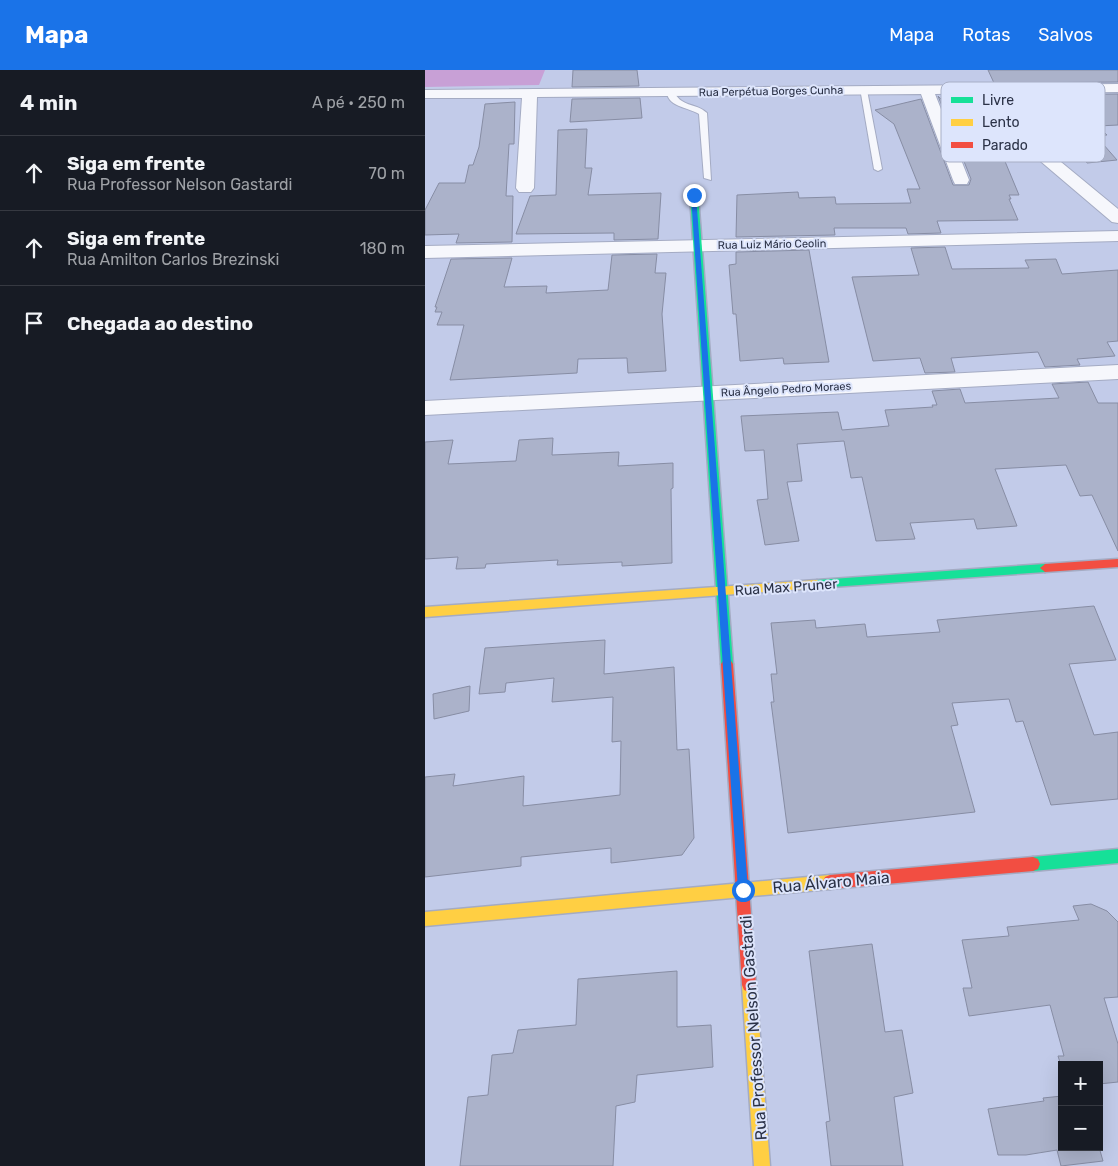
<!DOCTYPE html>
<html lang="pt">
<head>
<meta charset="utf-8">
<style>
  :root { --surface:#171b24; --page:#242831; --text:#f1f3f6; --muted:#9ea1a6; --line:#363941; --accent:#1a73e8 }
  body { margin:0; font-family:Rubik,sans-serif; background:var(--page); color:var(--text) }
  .controls { position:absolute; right:15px; bottom:15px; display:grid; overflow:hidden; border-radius:0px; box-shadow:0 5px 20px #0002 }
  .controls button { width:45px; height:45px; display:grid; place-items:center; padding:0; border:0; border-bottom:1px solid var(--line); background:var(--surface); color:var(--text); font:25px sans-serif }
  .stop { position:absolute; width:15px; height:15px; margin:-11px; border:4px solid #1a73e8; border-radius:50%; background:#fff }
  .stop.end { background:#1a73e8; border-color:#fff; box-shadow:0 1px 5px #0008 }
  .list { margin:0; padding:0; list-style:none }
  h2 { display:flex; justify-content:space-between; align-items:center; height:65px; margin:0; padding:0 20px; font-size:21px }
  h2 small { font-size:16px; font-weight:400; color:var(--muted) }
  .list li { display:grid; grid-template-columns:32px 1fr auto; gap:15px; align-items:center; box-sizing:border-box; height:75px; padding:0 20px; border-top:1px solid var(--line) }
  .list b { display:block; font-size:19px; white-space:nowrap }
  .list p { margin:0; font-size:16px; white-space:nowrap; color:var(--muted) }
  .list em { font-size:16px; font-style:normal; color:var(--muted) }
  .icon { flex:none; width:28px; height:28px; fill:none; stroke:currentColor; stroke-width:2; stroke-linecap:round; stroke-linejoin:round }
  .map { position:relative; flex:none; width:693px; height:1096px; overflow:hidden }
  header { display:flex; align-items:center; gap:30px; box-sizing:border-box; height:70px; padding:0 25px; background:var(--accent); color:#fff }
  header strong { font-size:24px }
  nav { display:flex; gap:28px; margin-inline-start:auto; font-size:18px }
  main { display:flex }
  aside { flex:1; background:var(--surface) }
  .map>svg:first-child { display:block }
  .green { fill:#c8a0d6 }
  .building { fill:#abb2ca; stroke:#878da4 }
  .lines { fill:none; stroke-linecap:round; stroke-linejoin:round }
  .lane-casing { stroke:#a4abc3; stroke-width:2 }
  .street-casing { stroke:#a4abc3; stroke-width:2 }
  .fast-casing { stroke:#a4abc3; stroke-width:3 }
  .slow-casing { stroke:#a4abc3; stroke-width:3 }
  .jam-casing { stroke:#a4abc3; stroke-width:3 }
  .lane { fill:#f6f7fc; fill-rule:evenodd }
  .street { fill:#f6f7fc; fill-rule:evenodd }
  .fast { fill:#16e098; fill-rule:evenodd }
  .slow { fill:#ffcf43; fill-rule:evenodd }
  .jam { fill:#f24e42; fill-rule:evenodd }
  .route { fill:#1a73e8 }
  .labels { text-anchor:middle; stroke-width:4; stroke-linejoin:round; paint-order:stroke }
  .far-street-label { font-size:11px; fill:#2b3247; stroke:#dde5fc }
  .street-label { font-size:14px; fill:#2b3247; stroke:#dde5fc }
  .near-street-label { font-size:16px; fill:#2b3247; stroke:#dde5fc }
  .key { fill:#dde5fc; stroke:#a8afc6; stroke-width:1 }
  .key-label { font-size:14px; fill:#2b3247 }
</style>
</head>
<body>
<header>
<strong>Mapa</strong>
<nav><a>Mapa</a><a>Rotas</a><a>Salvos</a></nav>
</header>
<main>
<aside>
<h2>4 min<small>A pé · 250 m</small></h2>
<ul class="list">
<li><svg class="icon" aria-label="ahead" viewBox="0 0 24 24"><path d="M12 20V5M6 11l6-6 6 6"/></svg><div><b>Siga em frente</b><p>Rua Professor Nelson Gastardi</p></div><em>70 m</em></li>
<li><svg class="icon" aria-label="ahead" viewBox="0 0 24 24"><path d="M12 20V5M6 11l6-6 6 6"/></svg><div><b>Siga em frente</b><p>Rua Amilton Carlos Brezinski</p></div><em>180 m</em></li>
<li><svg class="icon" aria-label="arrive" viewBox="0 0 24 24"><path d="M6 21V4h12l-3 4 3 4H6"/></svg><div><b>Chegada ao destino</b></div></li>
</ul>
</aside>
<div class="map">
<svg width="693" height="1096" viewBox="0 0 693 1096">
  <rect width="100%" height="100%" fill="#c2cbe9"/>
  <path class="green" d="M0,0H120L114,15L0,17Z"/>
  <g class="building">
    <path d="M148,0H212L214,16L147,17Z"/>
    <path d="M563,0H693V12L569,13Z"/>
    <path d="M693,24V55L673,56L682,65L671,66L692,90L662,93L647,72L618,73L597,47L586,25Z"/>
    <path d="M513,26L516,29H569L579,50L597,74H581L591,89H579L594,125H584L586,129H584L593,150L512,151L516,163L483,164L481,158H409L410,165L311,167L312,125L373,122L374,128L410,127L411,134L486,133L482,119H495L469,54L450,40L496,29L528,115H544L546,109Z"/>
    <path d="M215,28L217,48L145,52L147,29Z"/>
    <path d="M90,32L89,74H84L81,126H88L87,172L31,173L34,164L0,165V140L14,113H40L44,95H48L54,77L60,34Z"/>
    <path d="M162,59L160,98H167L163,125L236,123L233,169L189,170V163L91,164L105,126L131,125L133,60Z"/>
    <path d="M520,177L527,199L604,198L600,190L631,189L637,204L693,200V271L682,272L690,286L652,289L655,295L620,297L613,282L526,288L530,302L500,303L495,288L448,291L427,207L494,205L486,178Z"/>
    <path d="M384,180L404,292L359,294L358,288L315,291L311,244H308L304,195L311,194V182Z"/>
    <path d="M232,184L230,203H241L237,244L241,301L203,303L202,288L153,289L152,303L25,310L39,255H12L17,242H10L12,237H10L26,189L87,188L79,217L122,216L121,223L183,220L187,185Z"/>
    <path d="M663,312L673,333H693V481L667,425L655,426L641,395L570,399L592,456L552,459L549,449L485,453L490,469L451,471L437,407L426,408L419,371L372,374L377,411L362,412L374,471L340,475L332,430L343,429L339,380L320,381L316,346L413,342L417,360L464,356L460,340L508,337L507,335H512L507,321L535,319L540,333L634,328L627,314Z"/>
    <path d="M128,368L127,385L194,382L193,396L248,393V418L246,419L247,493L197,496V492L132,495L133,490L61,494L60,498L31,499L33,487L0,489V372L28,370L23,394L91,391L94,370Z"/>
    <path d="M669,536L691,590L644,594L669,665L693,662V729L626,735L598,651L591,652L584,629L527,633L533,655L526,656L550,742L363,763L346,632H349L346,604H352L346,553L390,550L391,558L440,554L442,567L515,562L512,550Z"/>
    <path d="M180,570L179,604L249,597L252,680L264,679L269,768L257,785L186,793V778L96,787V796L0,807V707L30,704L28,716L99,706L98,736L195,725L196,671L187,672L188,627L127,632L129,608L81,613L80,622L54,624L60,578Z"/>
    <path d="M45,616L44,641L9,649L8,624Z"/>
    <path d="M666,834L682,841L693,852V927L679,928L693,974V1012L674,1014V995H637V999L633,986H639L625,935L544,946L538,918H547L537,870L584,866L582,857L654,850L648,836Z"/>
    <path d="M447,874L460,962L477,960L488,1023L469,1027L478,1096H406L401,1052L405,1051L384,881Z"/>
    <path d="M252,901V957L286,955L288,997L212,1005L210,1032L191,1036L188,1096H35L43,1027L63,1025L67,985L88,983L93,960L151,955L153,909Z"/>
    <path d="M637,1026V1077H674L678,1091L636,1096L632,1080L601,1085H573L563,1039L619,1031L618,1028Z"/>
  </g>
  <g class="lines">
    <g class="lane-casing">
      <g id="lane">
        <path d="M435,18L442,20L457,99L453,101L449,99Z"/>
        <path d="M242,20H248C256,38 270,32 282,43L286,110L279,108L274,44C263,37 241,37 242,20Z"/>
      </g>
    </g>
    <g class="street-casing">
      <g id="street">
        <path d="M693,14V22L583,23L595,48L619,78L693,139V153L687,152L607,84L580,49L569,23L510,24L544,110L542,114H530L528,110L496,24L112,27L109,118L106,122H94L91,118L97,28H0V20Z"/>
        <path d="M693,161V171L0,188V176Z"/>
        <path d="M693,295V309L0,345V331Z"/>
      </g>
    </g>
    <g class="fast-casing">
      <g id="fast">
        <path d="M269,123L273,125L308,594L306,597L302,599L298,597L296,594L265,125Z"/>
        <path d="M620,494L625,498L620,502L392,518L387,514L392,510Z"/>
        <path d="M693,779V793L608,801L603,799L601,794L603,789L608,787Z"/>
      </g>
    </g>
    <g class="slow-casing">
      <g id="slow">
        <path d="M392,510L397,514L392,518L0,547V537Z"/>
        <path d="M405,805L410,807L412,812L410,817L405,819L0,856V842Z"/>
        <path d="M324,908L329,910L331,915L345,1096H329L317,915L319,910Z"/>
      </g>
    </g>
    <g class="jam-casing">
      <g id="jam">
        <path d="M693,489V497L620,502L615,498L620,494Z"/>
        <path d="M302,589L306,591L308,594L331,915L329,920L324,922L319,920L317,915L296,594L298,591Z"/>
        <path d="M608,787L613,789L615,794L613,799L608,801L405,819L400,817L398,812L400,807L405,805Z"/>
      </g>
    </g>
    <use href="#lane" class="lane"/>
    <use href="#street" class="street"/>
    <use href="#fast" class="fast"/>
    <use href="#slow" class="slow"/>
    <use href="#jam" class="jam"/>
  </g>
  <path class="route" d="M269,124L271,125L323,820L318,825L313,820L266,125Z"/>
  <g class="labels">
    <g class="far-street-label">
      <text transform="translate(346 21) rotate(-1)" y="4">Rua Perpétua Borges Cunha</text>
      <text transform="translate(347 174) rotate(-1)" y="4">Rua Luiz Mário Ceolin</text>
      <text transform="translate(361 319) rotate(-3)" y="4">Rua Ângelo Pedro Moraes</text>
    </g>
    <g class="street-label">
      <text transform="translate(361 517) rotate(-4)" y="5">Rua Max Pruner</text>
    </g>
    <g class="near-street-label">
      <text transform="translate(406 812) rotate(-5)" y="6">Rua Álvaro Maia</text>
      <text transform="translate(328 958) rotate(-94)" y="6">Rua Professor Nelson Gastardi</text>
    </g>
  </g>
  <rect x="516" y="12" width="164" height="80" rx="8" class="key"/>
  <rect x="526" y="27" width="22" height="6" fill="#16e098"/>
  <rect x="526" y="49" width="22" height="7" fill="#ffcf43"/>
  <rect x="526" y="72" width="22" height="6" fill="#f24e42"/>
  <g class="key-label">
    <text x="557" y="35">Livre</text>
    <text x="557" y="57">Lento</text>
    <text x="557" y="80">Parado</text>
  </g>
</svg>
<div class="controls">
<button>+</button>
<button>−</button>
</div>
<div class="stop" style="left:318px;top:820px"></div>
<div class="stop end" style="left:269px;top:125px"></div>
</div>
</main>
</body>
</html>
